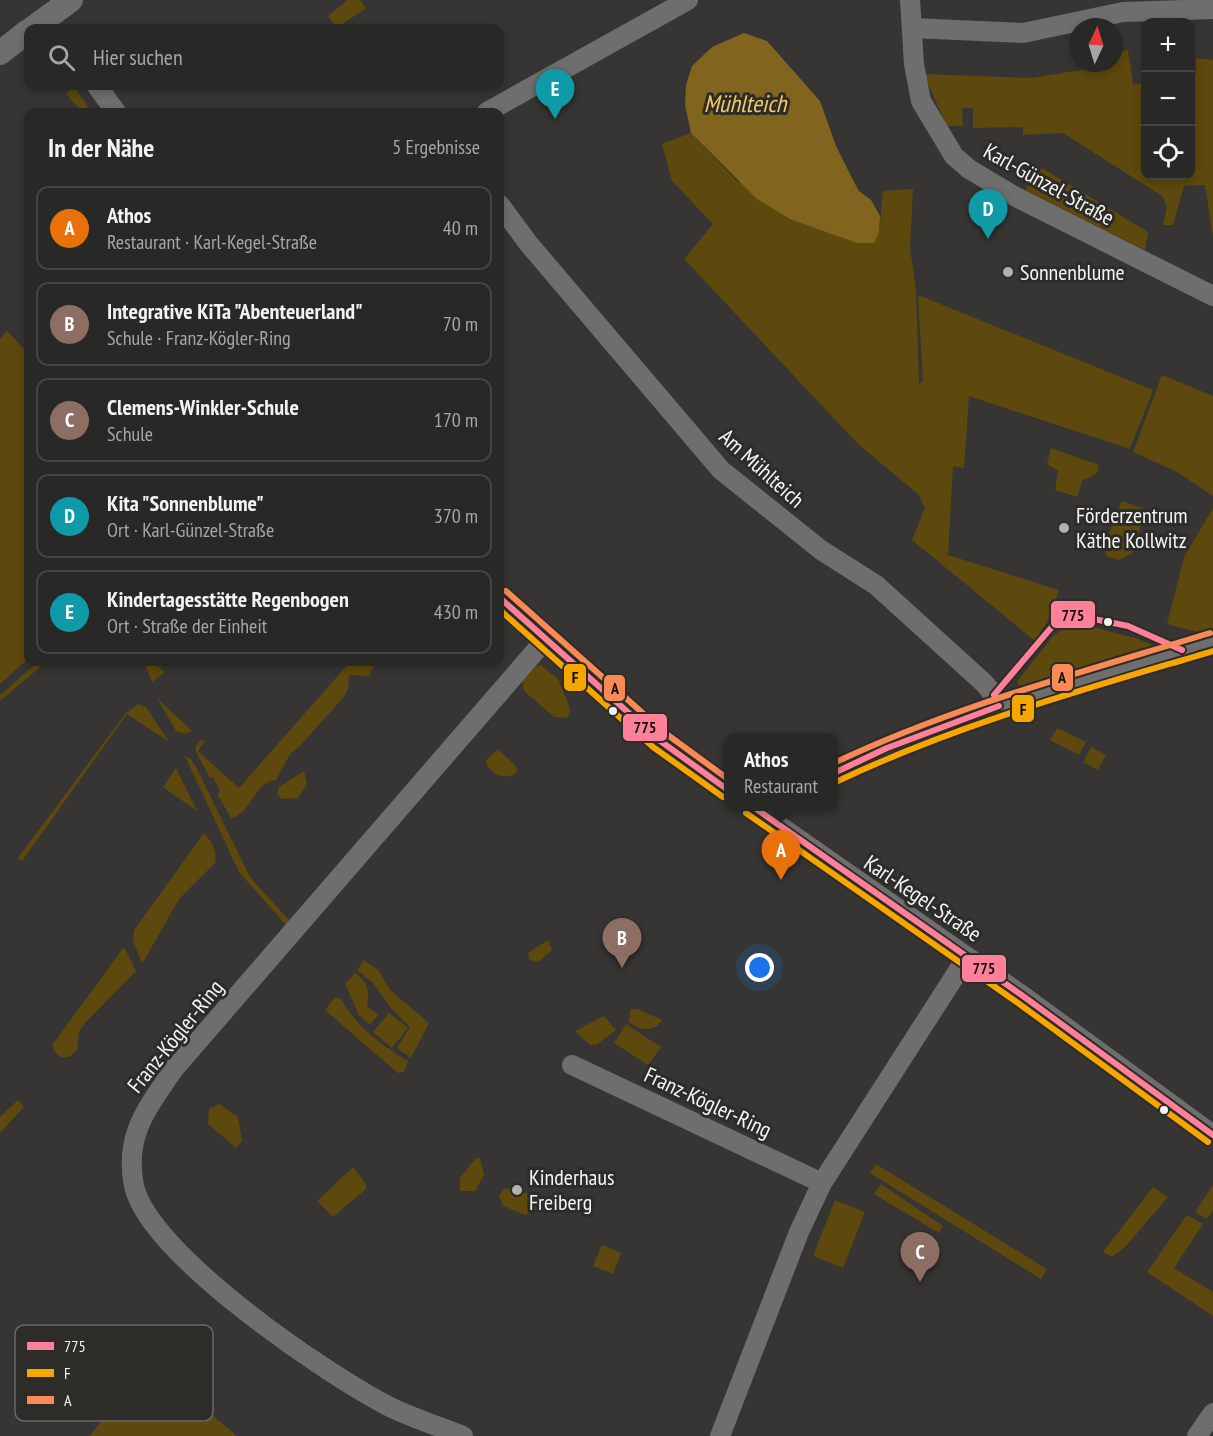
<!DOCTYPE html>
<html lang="de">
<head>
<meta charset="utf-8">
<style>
  :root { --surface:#282827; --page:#30302f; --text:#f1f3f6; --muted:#a5a6a7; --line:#444; --accent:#bca0f2 }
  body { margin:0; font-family:"PT Sans Narrow",sans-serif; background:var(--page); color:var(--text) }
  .controls { position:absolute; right:18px; top:18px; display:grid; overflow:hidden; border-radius:12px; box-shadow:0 3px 9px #0003 }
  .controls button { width:54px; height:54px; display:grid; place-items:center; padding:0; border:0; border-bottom:2px solid var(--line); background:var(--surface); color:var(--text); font:30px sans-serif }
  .compass { position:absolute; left:1069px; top:18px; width:54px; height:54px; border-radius:50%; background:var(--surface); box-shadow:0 3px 9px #0003; rotate:4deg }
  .you { position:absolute; left:760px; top:968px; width:21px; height:21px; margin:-15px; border:4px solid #fff; border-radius:50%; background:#1a73e8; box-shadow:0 0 0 9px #1a73e833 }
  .badge { display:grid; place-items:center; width:39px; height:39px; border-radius:50%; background:var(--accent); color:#fff; font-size:20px; font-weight:700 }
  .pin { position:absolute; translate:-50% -50px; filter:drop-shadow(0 2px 3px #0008) }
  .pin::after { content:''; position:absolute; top:32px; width:21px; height:18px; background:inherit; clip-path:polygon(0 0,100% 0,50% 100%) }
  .popup { position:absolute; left:724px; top:733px; width:114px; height:78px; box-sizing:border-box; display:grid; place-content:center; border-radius:12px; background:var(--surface); filter:drop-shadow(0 2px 4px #0005); font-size:20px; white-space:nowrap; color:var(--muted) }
  .popup b { font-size:22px; color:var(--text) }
  .popup::after { content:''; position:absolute; left:50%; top:100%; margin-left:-12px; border:12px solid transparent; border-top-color:var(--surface) }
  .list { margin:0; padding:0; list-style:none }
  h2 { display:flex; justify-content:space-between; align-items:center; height:78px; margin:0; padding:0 24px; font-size:26px }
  h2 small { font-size:20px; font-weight:400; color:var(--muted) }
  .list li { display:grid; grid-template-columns:39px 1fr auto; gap:18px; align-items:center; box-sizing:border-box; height:84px; margin:0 12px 12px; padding:0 12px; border:2px solid var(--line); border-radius:12px }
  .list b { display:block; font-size:22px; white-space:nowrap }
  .list p { margin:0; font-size:20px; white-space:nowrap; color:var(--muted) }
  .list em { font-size:20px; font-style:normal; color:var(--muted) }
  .icon { flex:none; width:33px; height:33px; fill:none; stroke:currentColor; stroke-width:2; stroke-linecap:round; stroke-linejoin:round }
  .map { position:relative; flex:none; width:1213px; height:1436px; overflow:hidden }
  .search { position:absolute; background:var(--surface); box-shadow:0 3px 9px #0003; left:24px; top:24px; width:480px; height:66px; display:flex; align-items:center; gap:15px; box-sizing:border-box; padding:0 21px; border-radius:12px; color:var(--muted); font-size:22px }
  .panel { position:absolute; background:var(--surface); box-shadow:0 3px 9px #0003; left:24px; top:108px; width:480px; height:558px; border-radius:12px }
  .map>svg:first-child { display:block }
  .green { fill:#5d480d }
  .water { fill:#81641d }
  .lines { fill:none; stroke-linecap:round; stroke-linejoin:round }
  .minor { stroke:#6e6e6e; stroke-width:20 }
  .major { stroke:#6e6e6d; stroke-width:24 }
  .bus-1-casing { stroke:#2d2c29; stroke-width:10 }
  .bus-2-casing { stroke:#2d2c29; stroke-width:10 }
  .bus-3-casing { stroke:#2d2c29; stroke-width:10 }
  .bus-1 { stroke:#ff8098; stroke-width:6 }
  .bus-2 { stroke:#f7a600; stroke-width:6 }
  .bus-3 { stroke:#f98a56; stroke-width:6 }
  .poi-dot { fill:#b2b1b0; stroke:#2d2c29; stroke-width:2 }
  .bus-dot { fill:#f4f4f2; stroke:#2d2c29; stroke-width:2 }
  .labels { text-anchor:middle; stroke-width:6; stroke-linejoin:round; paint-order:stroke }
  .street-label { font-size:22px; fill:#f4f4f2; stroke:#2d2c29 }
  .poi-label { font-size:22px; fill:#f4f4f2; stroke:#2d2c29; text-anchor:start }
  .water-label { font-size:24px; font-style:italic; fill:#f3c862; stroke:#2d2c29 }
  .key { fill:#2d2c29; stroke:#696865; stroke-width:1.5 }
  .key-label { font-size:16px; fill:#f4f4f2 }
  .line-badge { stroke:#2d2c29; stroke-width:2 }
  .pale-badge-label { font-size:16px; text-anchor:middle; font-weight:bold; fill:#111 }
</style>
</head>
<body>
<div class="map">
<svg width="1213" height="1436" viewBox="0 0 1213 1436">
  <rect width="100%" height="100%" fill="#363534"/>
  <g class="green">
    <path d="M348,0H360L366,8L337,28L328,16Z"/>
    <path d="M1128,50L1133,85L1145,83L1143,51H1145L1146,176H1190L1191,75L1196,74V58L1213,60V236L1205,185L1184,186L1173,225H1163L1167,206L1162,196L1063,133L1023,135V127L973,128V108H962L963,126H947L924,74L1031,78L1113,65L1114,52Z"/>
    <path d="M74,87L92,112H82L66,94Z"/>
    <path d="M691,133L737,181L879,232L883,191L913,189L910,248L916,290L919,384L923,380L918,295L1153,390L1130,449L969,396L964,468L953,466L948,555L1059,590L1047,622L1035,641L912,540L925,508L919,495L858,444L684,259L713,224L672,181L662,144Z"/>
    <path d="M1042,168L1148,232L1145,250L1025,190Z"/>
    <path d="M7,331L28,353V659L0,684V339Z"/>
    <path d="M1162,375L1213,396V496L1177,472L1133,452Z"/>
    <path d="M1051,448L1099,465L1097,473L1082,481L1077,497L1055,490L1058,471L1047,464Z"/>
    <path d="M1122,501L1144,509L1135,551L1120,560L1107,557L1103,548Z"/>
    <path d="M1213,508V630L1201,633L1167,624L1184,557Z"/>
    <path d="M1073,622L1135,638L1157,647L1021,689L1017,682L1053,636Z"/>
    <path d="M38,662H46L0,701V695Z"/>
    <path d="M144,662H152L165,672L152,682Z"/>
    <path d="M350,662H376L369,676L349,675L348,689L343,698L299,747L290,754L276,780C253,782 253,813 231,818L217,794L220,792L213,777L210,778L196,752V746L201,740L205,741L198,751L239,788Z"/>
    <path d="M541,665L559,680C561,691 571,704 570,714L566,718L554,717L524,691L522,681L535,667Z"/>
    <path d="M157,698L192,731L185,734L176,731Z"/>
    <path d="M138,704L146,707L169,742L127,714L22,861L18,858L125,714Z"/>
    <path d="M1057,728L1086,742L1079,755L1050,740Z"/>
    <path d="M1091,747L1106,755L1098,770L1083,762Z"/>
    <path d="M498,749L516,766L517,772C507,782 487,774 486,760Z"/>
    <path d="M185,756L191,759L196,767L250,877L288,919L290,922L287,926L239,872Z"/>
    <path d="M176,768L197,811L163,787Z"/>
    <path d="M304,771L307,784L298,798L281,799L277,793L279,787Z"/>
    <path d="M204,833C211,840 218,853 215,863L179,899L142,964L133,940L134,930Z"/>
    <path d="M548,940L552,950L540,961L534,962L529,959L528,953Z"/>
    <path d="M124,947L136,971L84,1024L79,1032L77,1050L69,1057H61L54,1051L53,1044Z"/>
    <path d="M364,960L379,971L390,990L429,1023L411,1058L397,1048L410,1027L391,1008L372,982L357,970Z"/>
    <path d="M355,973C368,983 370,989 367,1006L378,1015L370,1025L359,1015L345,984Z"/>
    <path d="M335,997L341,999C357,1027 381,1045 408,1061L404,1072L398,1073L325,1010Z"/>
    <path d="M630,1009H638L662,1020C654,1033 640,1031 629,1022Z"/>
    <path d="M389,1013L408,1028L392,1048L373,1032Z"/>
    <path d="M604,1016L616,1030L596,1045H590L575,1031Z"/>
    <path d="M626,1024L661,1047L648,1065L614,1043Z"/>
    <path d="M18,1100L24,1107L0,1133V1117Z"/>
    <path d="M219,1104L238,1117L242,1141L236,1148L208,1124L209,1109Z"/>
    <path d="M476,1158H480L484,1175L475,1191H460V1178Z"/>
    <path d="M876,1164L1047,1269L1041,1279L870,1173Z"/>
    <path d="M353,1167L366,1184V1189L333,1217L317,1201Z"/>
    <path d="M881,1184L943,1226L939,1233L874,1194Z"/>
    <path d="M1213,1185V1210L1207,1219L1195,1212Z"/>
    <path d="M1153,1187L1168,1197L1126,1246L1112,1257L1103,1252Z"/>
    <path d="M505,1188L534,1195L538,1201L536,1210L525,1215L503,1206L499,1196Z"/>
    <path d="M835,1200L865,1212L843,1268L813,1256Z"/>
    <path d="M1187,1215L1203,1224L1174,1268L1213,1292V1316L1147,1272Z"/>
    <path d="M602,1245L621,1253L613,1274L593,1266Z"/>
    <path d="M151,1364L237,1436H89Z"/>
  </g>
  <path class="water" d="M744,33L767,41L820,101L836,146L854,182L859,191L871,200L880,216L879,232L874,243H857L790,219L757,199L691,133L685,105L686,85L692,66L712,47Z"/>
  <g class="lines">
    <g class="minor">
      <path d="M910,0L914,64L921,101L954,156L969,169L1014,196L1213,296"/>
      <path d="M912,28L1023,33L1123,12L1213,9"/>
      <path d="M97,86L116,112"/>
      <path d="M487,112L688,0"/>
      <path d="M500,205L528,243L721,470L821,550L876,585L984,683L994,695L999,706"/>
      <path d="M500,598L659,740L728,790"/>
      <path d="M834,773L887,748L999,706L1213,642"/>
      <path d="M751,806L1023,996L1213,1135"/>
      <path d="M572,1065L822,1183"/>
      <path d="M463,1436C438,1426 412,1418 388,1406C326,1374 149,1254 134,1186C124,1135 147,1109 173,1070L545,640"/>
      <path d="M720,1436L799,1232L822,1183L967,957"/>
      <path d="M1197,1436L1213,1413"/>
    </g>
    <g class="major">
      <path d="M33,28L71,0"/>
      <path d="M0,53L28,31"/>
    </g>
    <g class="bus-1-casing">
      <g id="bus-1">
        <path d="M500,598L659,740L728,790"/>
        <path d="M994,695L1056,622L1069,614L1128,626L1182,650"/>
        <path d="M834,773L887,748L999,706"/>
        <path d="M752,806L1023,996L1213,1135"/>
      </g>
    </g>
    <g class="bus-2-casing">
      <g id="bus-2">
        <path d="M500,610L653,747L723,797"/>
        <path d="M838,781C958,724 1086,689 1213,651"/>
        <path d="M746,813L1018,1003L1208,1142"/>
      </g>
    </g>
    <g class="bus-3-casing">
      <g id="bus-3">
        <path d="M506,591L665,733L728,779"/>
        <path d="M834,763C954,706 1083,672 1210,633"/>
      </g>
    </g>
    <use href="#bus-1" class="bus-1"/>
    <use href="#bus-2" class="bus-2"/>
    <use href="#bus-3" class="bus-3"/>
  </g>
  <g class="poi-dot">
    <circle cx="1008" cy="272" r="6"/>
    <circle cx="1064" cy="528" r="6"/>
    <circle cx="517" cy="1190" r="6"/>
  </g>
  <g class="bus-dot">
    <circle cx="1108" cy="622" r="5"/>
    <circle cx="613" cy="711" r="5"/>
    <circle cx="1164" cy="1110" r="5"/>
  </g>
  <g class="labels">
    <g class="street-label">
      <text transform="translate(1049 184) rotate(29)" y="8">Karl-Günzel-Straße</text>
      <text transform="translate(762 468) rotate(42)" y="8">Am Mühlteich</text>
      <text transform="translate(923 898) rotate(34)" y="8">Karl-Kegel-Straße</text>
      <text transform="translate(175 1036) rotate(-51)" y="8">Franz-Kögler-Ring</text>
      <text transform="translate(708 1102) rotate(25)" y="8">Franz-Kögler-Ring</text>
    </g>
    <g class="poi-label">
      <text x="1020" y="280">Sonnenblume</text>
      <text x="1076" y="523">Förderzentrum<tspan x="1076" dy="25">Käthe Kollwitz</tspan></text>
      <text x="529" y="1185">Kinderhaus<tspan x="529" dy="25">Freiberg</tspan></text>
    </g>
    <g class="water-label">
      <text x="745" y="112">Mühlteich</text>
    </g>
  </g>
  <rect x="15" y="1325" width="198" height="96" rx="9" class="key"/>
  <rect x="27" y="1342" width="27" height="8" fill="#ff8098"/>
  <rect x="27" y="1369" width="27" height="8" fill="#f7a600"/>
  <rect x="27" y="1396" width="27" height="8" fill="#f98a56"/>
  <g class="key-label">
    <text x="64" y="1352">775</text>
    <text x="64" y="1379">F</text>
    <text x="64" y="1406">A</text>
  </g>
  <g class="line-badge">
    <rect x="1050" y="600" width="46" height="29" rx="6" fill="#ff8098"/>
    <rect x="563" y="663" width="24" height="29" rx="6" fill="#f7a600"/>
    <rect x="1051" y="663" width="23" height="29" rx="6" fill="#f98a56"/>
    <rect x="603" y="674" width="23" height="28" rx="6" fill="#f98a56"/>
    <rect x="1011" y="694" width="24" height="29" rx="6" fill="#f7a600"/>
    <rect x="622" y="713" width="46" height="29" rx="6" fill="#ff8098"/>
    <rect x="961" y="954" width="46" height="29" rx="6" fill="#ff8098"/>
  </g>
  <g class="pale-badge-label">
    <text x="1073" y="621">775</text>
    <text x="575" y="683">F</text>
    <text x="1062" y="683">A</text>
    <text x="615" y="694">A</text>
    <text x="1023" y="715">F</text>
    <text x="645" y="733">775</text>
    <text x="984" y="974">775</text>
  </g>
</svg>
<div class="controls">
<button>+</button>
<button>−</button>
<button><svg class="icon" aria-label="locate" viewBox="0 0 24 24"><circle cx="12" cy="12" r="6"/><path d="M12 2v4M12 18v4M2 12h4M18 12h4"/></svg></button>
</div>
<svg class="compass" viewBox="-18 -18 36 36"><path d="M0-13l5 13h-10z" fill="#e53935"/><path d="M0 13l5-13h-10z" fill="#a5a6a7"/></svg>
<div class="you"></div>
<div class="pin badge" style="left:781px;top:880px;background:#e8710a">A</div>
<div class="popup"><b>Athos</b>Restaurant</div>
<div class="pin badge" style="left:622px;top:968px;background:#8d6e63">B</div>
<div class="pin badge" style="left:920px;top:1282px;background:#8d6e63">C</div>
<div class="pin badge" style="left:988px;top:239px;background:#0f9aa8">D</div>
<div class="pin badge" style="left:555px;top:119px;background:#0f9aa8">E</div>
<div class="search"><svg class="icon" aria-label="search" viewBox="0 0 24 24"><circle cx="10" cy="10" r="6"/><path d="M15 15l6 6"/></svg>Hier suchen</div>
<section class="panel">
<h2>In der Nähe<small>5 Ergebnisse</small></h2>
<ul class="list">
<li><span class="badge" style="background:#e8710a">A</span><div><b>Athos</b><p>Restaurant · Karl-Kegel-Straße</p></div><em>40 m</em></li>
<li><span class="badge" style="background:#8d6e63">B</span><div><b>Integrative KiTa &quot;Abenteuerland&quot;</b><p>Schule · Franz-Kögler-Ring</p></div><em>70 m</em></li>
<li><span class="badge" style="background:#8d6e63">C</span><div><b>Clemens-Winkler-Schule</b><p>Schule</p></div><em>170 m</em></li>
<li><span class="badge" style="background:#0f9aa8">D</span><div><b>Kita &quot;Sonnenblume&quot;</b><p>Ort · Karl-Günzel-Straße</p></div><em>370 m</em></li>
<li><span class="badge" style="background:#0f9aa8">E</span><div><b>Kindertagesstätte Regenbogen</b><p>Ort · Straße der Einheit</p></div><em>430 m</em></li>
</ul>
</section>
</div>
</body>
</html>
